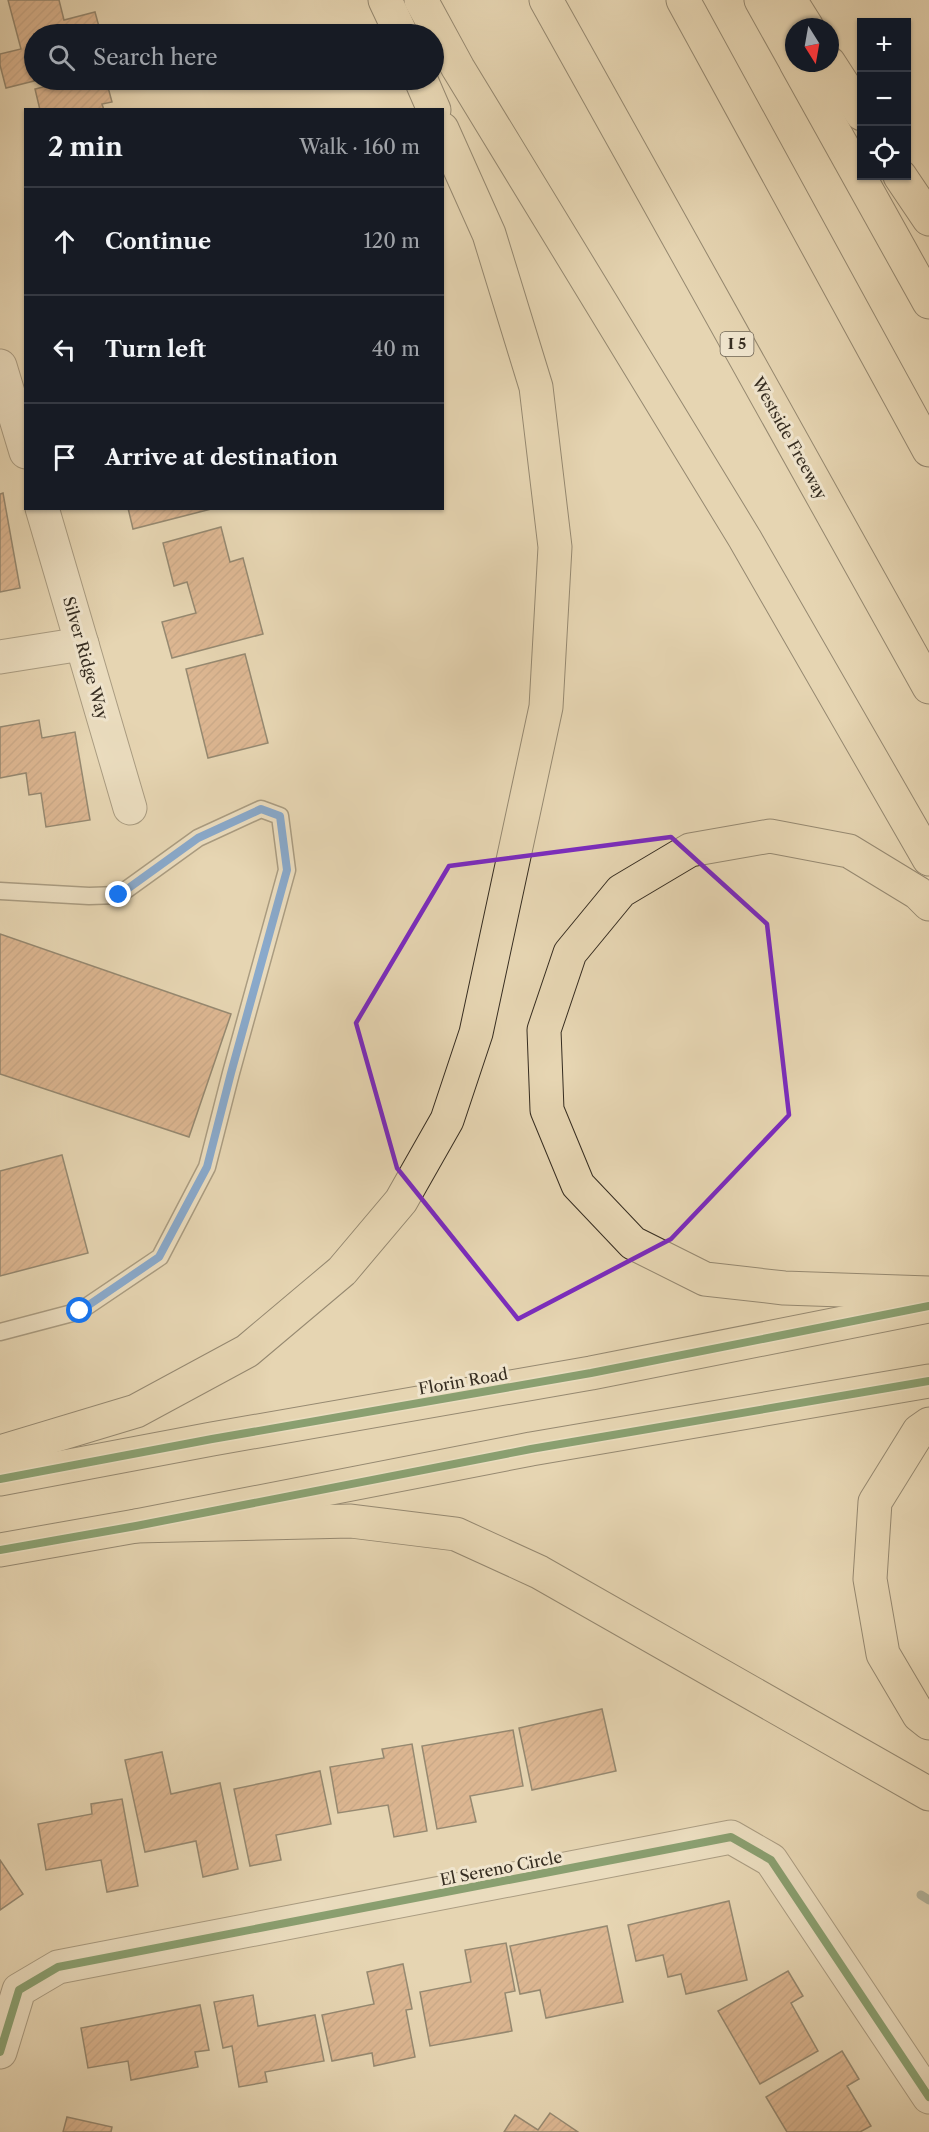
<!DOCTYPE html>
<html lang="en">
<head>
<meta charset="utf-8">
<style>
  :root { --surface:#171b24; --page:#20242c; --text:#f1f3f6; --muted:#9ea1a6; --line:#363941 }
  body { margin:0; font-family:"Libre Caslon Text",serif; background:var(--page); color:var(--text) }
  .controls { position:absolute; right:18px; top:18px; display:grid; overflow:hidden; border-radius:0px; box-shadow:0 2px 4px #0004 }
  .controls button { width:54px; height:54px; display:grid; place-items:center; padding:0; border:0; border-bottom:2px solid var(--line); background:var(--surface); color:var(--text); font:30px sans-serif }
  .compass { position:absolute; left:785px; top:18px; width:54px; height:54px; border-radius:50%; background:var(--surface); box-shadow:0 2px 4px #0004; rotate:169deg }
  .stop { position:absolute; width:18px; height:18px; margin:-14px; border:4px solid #1a73e8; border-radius:50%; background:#fff }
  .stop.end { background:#1a73e8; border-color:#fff; box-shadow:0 2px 6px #0008 }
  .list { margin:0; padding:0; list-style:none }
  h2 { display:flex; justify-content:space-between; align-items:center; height:78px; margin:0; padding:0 24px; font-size:26px }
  h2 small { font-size:20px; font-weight:400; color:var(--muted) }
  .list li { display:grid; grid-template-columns:39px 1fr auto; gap:18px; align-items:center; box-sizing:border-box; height:108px; padding:0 24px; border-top:2px solid var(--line) }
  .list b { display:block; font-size:22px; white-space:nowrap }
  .list em { font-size:20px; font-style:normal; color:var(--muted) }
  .icon { flex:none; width:33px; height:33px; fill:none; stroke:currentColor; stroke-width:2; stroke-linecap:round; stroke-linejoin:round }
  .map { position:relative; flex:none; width:929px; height:2132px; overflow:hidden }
  .search { position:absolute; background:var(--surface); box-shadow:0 2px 4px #0004; left:24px; top:24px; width:420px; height:66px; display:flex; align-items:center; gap:15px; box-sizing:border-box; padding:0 21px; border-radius:33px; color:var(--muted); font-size:22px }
  .panel { position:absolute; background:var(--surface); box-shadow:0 2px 4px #0004; left:24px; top:108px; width:420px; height:402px; border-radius:0px }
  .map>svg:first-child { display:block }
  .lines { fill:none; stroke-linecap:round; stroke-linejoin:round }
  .stream { stroke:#708077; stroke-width:9 }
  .building { fill:url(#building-hatch); stroke:#362d21; stroke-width:1.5 }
  .lane-casing { stroke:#625745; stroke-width:19 }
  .street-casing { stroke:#625745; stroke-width:35 }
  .primary-casing { stroke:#362d21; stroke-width:35 }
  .highway-casing { stroke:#362d21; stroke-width:35 }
  .lane { stroke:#efe4cd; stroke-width:16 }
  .street { stroke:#efe4cd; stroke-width:33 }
  .primary { stroke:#e6d5b2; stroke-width:33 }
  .highway { stroke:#e6d5b2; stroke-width:33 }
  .cycleway-casing { stroke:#efe4cd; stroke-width:11 }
  .cycleway { stroke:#1b5e20; stroke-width:8 }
  .route { stroke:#1a73e8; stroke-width:8 }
  .marked { fill:none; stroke:#7b2cbf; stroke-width:4.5; stroke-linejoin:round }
  .labels { text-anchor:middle; stroke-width:6; stroke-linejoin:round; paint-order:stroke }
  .shield { fill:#efe4cd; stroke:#6e6455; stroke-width:1.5 }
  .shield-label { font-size:15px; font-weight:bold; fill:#362d21 }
  .street-label { font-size:16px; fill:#362d21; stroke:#efe4cd }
</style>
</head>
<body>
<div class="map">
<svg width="929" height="2132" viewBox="0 0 929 2132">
  <defs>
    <pattern id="building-hatch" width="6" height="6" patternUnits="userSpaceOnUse" patternTransform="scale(1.5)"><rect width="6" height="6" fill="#d19068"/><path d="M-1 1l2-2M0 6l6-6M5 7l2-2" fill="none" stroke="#aa7655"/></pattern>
  </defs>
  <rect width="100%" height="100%" fill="#e6d5b2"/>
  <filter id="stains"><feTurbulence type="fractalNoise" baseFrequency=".00333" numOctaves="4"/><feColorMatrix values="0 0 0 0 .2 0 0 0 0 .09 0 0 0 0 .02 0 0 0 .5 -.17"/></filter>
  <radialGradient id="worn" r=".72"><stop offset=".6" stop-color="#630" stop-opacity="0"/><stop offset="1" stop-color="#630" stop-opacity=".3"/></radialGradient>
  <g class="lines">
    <path class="stream" d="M921,1895L929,1900"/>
  </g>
  <g class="building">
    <path d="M8,0H59L64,20L95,12L101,34H34V80H38L6,88L0,65V54L21,49Z"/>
    <path d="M71,80H106L112,102L102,104L104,110H40L35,89Z"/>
    <path d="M3,493L20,588L0,592V494Z"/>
    <path d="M128,508H215L133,529Z"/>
    <path d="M221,527L230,562L243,558L263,634L172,658L162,622L196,613L187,582L174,586L163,543Z"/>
    <path d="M245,654L268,743L208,758L186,669Z"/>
    <path d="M39,720L42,738L75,732L90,820L46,827L41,793L29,795L26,773L0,778V727Z"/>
    <path d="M0,934L231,1014L189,1137L0,1074Z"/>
    <path d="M62,1155L88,1253L0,1276V1171Z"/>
    <path d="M602,1709L616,1771L532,1790L519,1728Z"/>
    <path d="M513,1730L523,1786L470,1796L476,1822L437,1829L422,1746Z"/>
    <path d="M412,1744L427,1831L394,1837L388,1805L338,1813L330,1767L384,1758L382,1749Z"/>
    <path d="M162,1752L171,1794L220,1783L238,1869L203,1877L196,1841L145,1852L125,1760Z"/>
    <path d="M320,1771L331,1824L276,1835L281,1860L250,1866L234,1789Z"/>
    <path d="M122,1799L138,1886L107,1892L101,1860L46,1870L38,1824L92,1814L91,1804Z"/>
    <path d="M0,1860L23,1894L0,1910Z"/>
    <path d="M729,1901L747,1980L686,1994L681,1974L668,1977L663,1955L636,1961L628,1925Z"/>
    <path d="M607,1926L623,2002L546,2018L540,1990L520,1994L510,1946Z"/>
    <path d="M506,1943L515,1991L505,1993L512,2031L430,2046L420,1992L471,1982L465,1950Z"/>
    <path d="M403,1964L412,2009L406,2010L415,2057L374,2066L372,2053L332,2061L322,2015L374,2004L367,1972Z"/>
    <path d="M788,1971L803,1996L791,2003L818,2051L760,2084L718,2011Z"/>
    <path d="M253,1995L258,2026L315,2015L324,2061L265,2072L267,2082L239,2087L232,2046L223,2048L214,2002Z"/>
    <path d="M200,2005L209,2050L195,2052L198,2067L131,2080L128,2061L88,2068L81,2028Z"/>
    <path d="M842,2051L859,2079L847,2086L871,2126L860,2132H787L766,2097Z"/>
    <path d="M550,2113L578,2132H504L515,2115L538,2130Z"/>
    <path d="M67,2117L112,2127L111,2132H63Z"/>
  </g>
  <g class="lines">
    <g class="lane-casing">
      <path id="lane" d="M0,891L89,896L119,895L198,838L261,809L280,816L287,870L231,1073L207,1167L160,1257L80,1311L0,1332"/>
    </g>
    <g class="street-casing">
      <g id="street">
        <path d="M0,366L26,452"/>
        <path d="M42,508L130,808"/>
        <path d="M0,657L82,644"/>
        <path d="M0,2052L19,1990L58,1967L731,1837L771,1860L929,2097"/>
      </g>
    </g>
    <g class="primary-casing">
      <g id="primary">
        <path d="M0,1479L212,1439L591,1373L929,1306"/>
        <path d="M0,1550L136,1526L531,1449L929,1381"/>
      </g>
    </g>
    <g class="highway-casing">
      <g id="highway">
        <path d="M385,0L401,34"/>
        <path d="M421,0L458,68L745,539L929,859"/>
        <path d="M546,0L929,687"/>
        <path d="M683,0L929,450"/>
        <path d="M761,0L794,59"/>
        <path d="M790,0L807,27"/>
        <path d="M796,63L929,302"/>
        <path d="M829,63L862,114"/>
        <path d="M421,80L434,110"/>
        <path d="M900,176L929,219"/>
        <path d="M929,904L918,893L849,851L770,836L690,850L621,891L570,953L544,1030L547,1110L578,1185L633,1243L705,1279L784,1288L929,1293"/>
        <path d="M929,1424L919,1431L875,1502L870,1579L883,1654L919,1715L929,1723"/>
        <path d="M0,1452L136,1411L247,1351L342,1271L401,1201L447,1120L476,1033L546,707L555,547L536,387L489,234L442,129"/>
        <path d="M136,1526L351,1521L456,1534L539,1572L929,1794"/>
      </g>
    </g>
    <use href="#lane" class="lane"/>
    <use href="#street" class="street"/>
    <use href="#primary" class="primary"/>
    <use href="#highway" class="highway"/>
    <g class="cycleway-casing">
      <g id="cycleway">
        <path d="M0,1479L212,1439L591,1373L929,1306"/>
        <path d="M0,1550L136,1526L531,1449L929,1381"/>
        <path d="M0,2052L19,1990L58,1967L731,1837L771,1860L929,2097"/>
      </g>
    </g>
    <use href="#cycleway" class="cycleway"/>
  </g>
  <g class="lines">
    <path class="route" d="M80,1311L159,1257L207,1167L231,1073L287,870L280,816L261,809L198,838L119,895"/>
  </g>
  <path d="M0 0H929V2132H0ZM671,837L767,924L789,1115L671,1239L518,1319L397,1168L356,1023L449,866Z" fill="#e6d5b2" fill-opacity=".55" fill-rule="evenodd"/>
  <path class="marked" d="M671,837L767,924L789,1115L671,1239L518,1319L397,1168L356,1023L449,866Z"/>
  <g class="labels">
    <rect class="shield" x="720.5" y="332" width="33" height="24" rx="4.5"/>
    <g class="shield-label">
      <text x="737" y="349">I 5</text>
    </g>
    <g class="street-label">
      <text transform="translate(790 438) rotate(61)" y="6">Westside Freeway</text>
      <text transform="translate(86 658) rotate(74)" y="6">Silver Ridge Way</text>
      <text transform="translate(463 1381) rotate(-10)" y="6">Florin Road</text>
      <text transform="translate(501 1868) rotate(-11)" y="6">El Sereno Circle</text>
    </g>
  </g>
  <rect width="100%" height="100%" filter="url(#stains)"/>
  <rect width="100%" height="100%" fill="url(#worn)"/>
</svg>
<div class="controls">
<button>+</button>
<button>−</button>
<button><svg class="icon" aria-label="locate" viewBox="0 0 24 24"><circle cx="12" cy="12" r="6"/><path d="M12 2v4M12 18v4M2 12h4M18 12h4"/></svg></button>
</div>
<svg class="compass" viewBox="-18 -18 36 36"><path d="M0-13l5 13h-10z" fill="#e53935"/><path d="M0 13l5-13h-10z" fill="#9ea1a6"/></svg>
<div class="stop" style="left:80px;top:1311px"></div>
<div class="stop end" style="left:119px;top:895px"></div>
<div class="search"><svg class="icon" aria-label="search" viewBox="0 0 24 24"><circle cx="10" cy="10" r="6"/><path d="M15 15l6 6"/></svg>Search here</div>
<section class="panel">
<h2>2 min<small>Walk · 160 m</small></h2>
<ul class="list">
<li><svg class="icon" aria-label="ahead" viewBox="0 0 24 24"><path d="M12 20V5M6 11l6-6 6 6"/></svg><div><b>Continue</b></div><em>120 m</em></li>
<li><svg class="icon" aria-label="left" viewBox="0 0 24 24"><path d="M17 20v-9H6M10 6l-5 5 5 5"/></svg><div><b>Turn left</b></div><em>40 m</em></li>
<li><svg class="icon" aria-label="arrive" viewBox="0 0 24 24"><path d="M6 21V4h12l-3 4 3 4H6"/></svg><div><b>Arrive at destination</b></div></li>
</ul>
</section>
</div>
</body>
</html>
